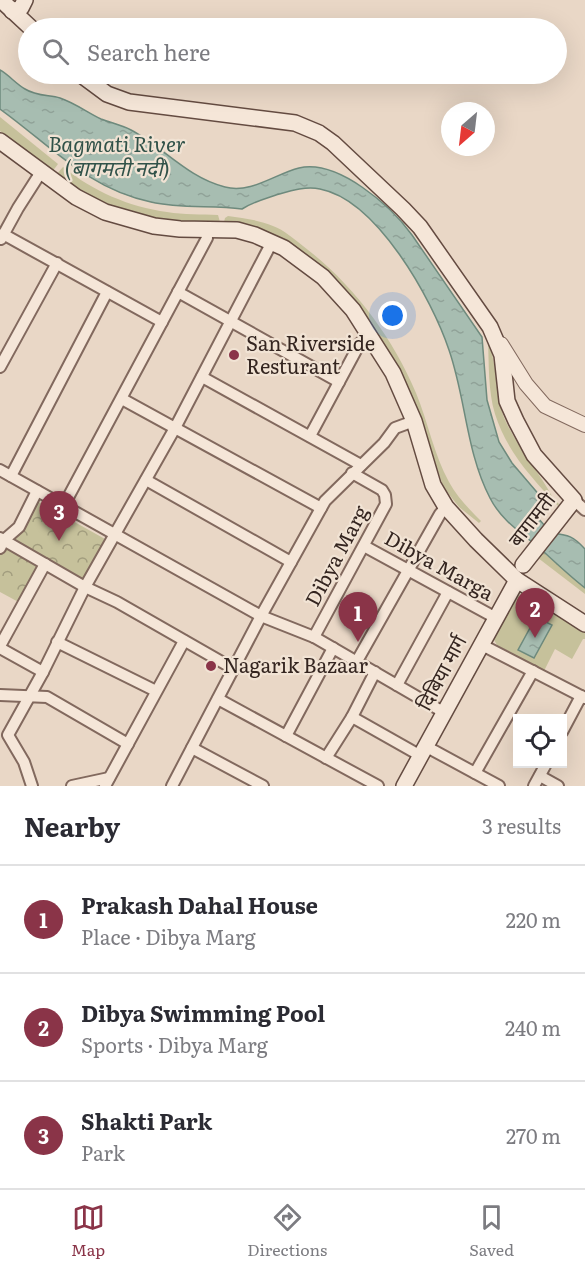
<!DOCTYPE html>
<html lang="en">
<head>
<meta charset="utf-8">
<style>
  :root { --surface:#fff; --page:#f7f7f7; --text:#2b2b33; --muted:#7c7c81; --line:#e1e1e2; --accent:#8a3448 }
  body { margin:0; font-family:Literata,"Noto Sans Devanagari",serif; background:var(--page); color:var(--text) }
  .controls { position:absolute; right:18px; bottom:18px; display:grid; overflow:hidden; border-radius:0px; box-shadow:0 6px 24px #0002 }
  .controls button { width:54px; height:54px; display:grid; place-items:center; padding:0; border:0; border-bottom:2px solid var(--line); background:var(--surface); color:var(--text); font:30px sans-serif }
  .compass { position:absolute; left:441px; top:102px; width:54px; height:54px; border-radius:50%; background:var(--surface); box-shadow:0 6px 24px #0002; rotate:208deg }
  .you { position:absolute; left:393px; top:316px; width:21px; height:21px; margin:-15px; border:4px solid #fff; border-radius:50%; background:#1a73e8; box-shadow:0 0 0 9px #1a73e833 }
  .badge { display:grid; place-items:center; width:39px; height:39px; border-radius:50%; background:var(--accent); color:#fff; font-size:20px; font-weight:700 }
  .pin { position:absolute; translate:-50% -50px; filter:drop-shadow(0 2px 3px #0008) }
  .pin::after { content:''; position:absolute; top:32px; width:21px; height:18px; background:inherit; clip-path:polygon(0 0,100% 0,50% 100%) }
  .list { margin:0; padding:0; list-style:none }
  h2 { display:flex; justify-content:space-between; align-items:center; height:78px; margin:0; padding:0 24px; font-size:26px }
  h2 small { font-size:20px; font-weight:400; color:var(--muted) }
  .list li { display:grid; grid-template-columns:39px 1fr auto; gap:18px; align-items:center; box-sizing:border-box; height:108px; padding:0 24px; border-top:2px solid var(--line) }
  .list b { display:block; font-size:22px; white-space:nowrap }
  .list p { margin:0; font-size:20px; white-space:nowrap; color:var(--muted) }
  .list em { font-size:20px; font-style:normal; color:var(--muted) }
  .icon { flex:none; width:33px; height:33px; fill:none; stroke:currentColor; stroke-width:2; stroke-linecap:round; stroke-linejoin:round }
  .map { position:relative; flex:none; width:585px; height:786px; overflow:hidden }
  .search { position:absolute; background:var(--surface); box-shadow:0 6px 24px #0002; left:18px; right:18px; top:18px; height:66px; display:flex; align-items:center; gap:15px; box-sizing:border-box; padding:0 21px; border-radius:33px; color:var(--muted); font-size:22px }
  .sheet { height:402px; background:var(--surface) }
  nav { display:flex; justify-content:space-around; align-items:center; box-sizing:border-box; height:84px; border-top:2px solid var(--line); background:var(--surface); font-size:16px; color:var(--muted) }
  nav a { display:grid; justify-items:center; gap:3px }
  nav .on { color:var(--accent) }
  .map>svg:first-child { display:block }
  .grass { fill:#c6c19b }
  .wetland { fill:url(#wetland-marsh) }
  .park { fill:url(#park-crowns) }
  .water { fill:url(#water-ripples); stroke:#6e8a7d; stroke-width:1.5 }
  .lines { fill:none; stroke-linecap:round; stroke-linejoin:round }
  .minor-casing { stroke:#82695e; stroke-width:14 }
  .tertiary-casing { stroke:#82695e; stroke-width:16 }
  .secondary-casing { stroke:#644b41; stroke-width:18 }
  .minor { stroke:#f5e6d8; stroke-width:10 }
  .tertiary { stroke:#f5e6d8; stroke-width:14 }
  .secondary { stroke:#f5e6d8; stroke-width:15 }
  .poi-dot { fill:#8a3448; stroke:#f1e3d4; stroke-width:2 }
  .labels { text-anchor:middle; stroke-width:4.5; stroke-linejoin:round; paint-order:stroke }
  .poi-label { font-size:20px; fill:#342520; stroke:#f1e3d4; text-anchor:start }
  .street-label { font-size:20px; fill:#342520; stroke:#f1e3d4 }
  .water-label { font-size:21px; font-style:italic; fill:#315249; stroke:#f1e3d4 }
</style>
</head>
<body>
<div class="map">
<svg width="585" height="786" viewBox="0 0 585 786">
  <defs>
    <pattern id="wetland-marsh" width="20" height="14" patternUnits="userSpaceOnUse" patternTransform="scale(1.5)"><rect width="20" height="14" fill="#c6c19b"/><path d="M1 5h8M5 5V1M11 12h8M15 12V8" fill="none" stroke="#a29d7e"/></pattern>
    <pattern id="park-crowns" width="20" height="18" patternUnits="userSpaceOnUse" patternTransform="scale(1.5)"><rect width="20" height="18" fill="#c6c19b"/><path d="M2 6a3 3 0 1 1 6 0M12 15a3 3 0 1 1 6 0" fill="none" stroke="#a29d7e"/></pattern>
    <pattern id="water-ripples" width="26" height="14" patternUnits="userSpaceOnUse" patternTransform="scale(1.5)"><rect width="26" height="14" fill="#a7bdb1"/><path d="M2 4q2-2 4 0t4 0M15 11q2-2 4 0t4 0" fill="none" stroke="#90a298"/></pattern>
  </defs>
  <rect width="100%" height="100%" fill="#e9d7c6"/>
  <g class="grass">
    <path d="M0,117L58,164L52,172L0,131Z"/>
    <path d="M63,167C93,191 129,207 167,212C184,215 201,214 218,215L220,222C208,222 195,223 182,222C137,220 93,202 56,175Z"/>
    <path d="M228,216C243,218 259,220 273,226C284,230 294,239 303,246C352,283 392,336 416,393C428,422 434,455 449,482C457,497 470,510 481,521L479,523L459,507L444,488L432,456L426,430L411,398L340,287L224,222L225,218Z"/>
    <path d="M488,340C498,366 494,396 506,422C519,449 539,472 553,498L559,504L558,506C532,478 507,452 495,414C488,391 489,364 488,340Z"/>
    <path d="M524,592L585,630V639H583L572,659L555,649L544,671L497,645L493,638C501,623 509,599 524,592Z"/>
  </g>
  <path class="wetland" d="M542,551L585,588V594L538,558Z"/>
  <g class="park">
    <path d="M35,500L105,539L82,582L12,543Z"/>
    <path d="M5,542L45,564L24,605L0,592V550Z"/>
  </g>
  <g class="water">
    <path d="M0,70C9,75 16,84 25,89C36,96 49,95 60,98C75,103 88,113 101,119C111,123 122,125 131,130C163,147 188,178 225,187C251,194 275,174 299,168C338,159 391,206 412,235L482,337L487,400L499,442L512,463L547,504L538,518L551,533C569,535 573,536 585,549V588C571,577 558,565 544,552C525,535 502,522 490,498C466,452 466,399 449,350C432,299 377,200 320,189C305,186 290,191 276,195C264,199 253,202 242,209C212,205 181,209 151,202C88,189 50,145 0,109Z"/>
    <path d="M536,617L552,625L534,658L518,650Z"/>
  </g>
  <g class="lines">
    <g class="minor-casing">
      <g id="minor">
        <path d="M3,234L162,322"/>
        <path d="M1,239L18,208L41,172"/>
        <path d="M178,292L339,382"/>
        <path d="M0,367L57,263"/>
        <path d="M202,377L361,465"/>
        <path d="M122,399L321,508"/>
        <path d="M310,436L360,343L369,336"/>
        <path d="M0,470L261,616L314,637L445,713"/>
        <path d="M11,476L107,292"/>
        <path d="M146,480L291,562"/>
        <path d="M574,500L585,510"/>
        <path d="M64,505L207,238L206,229"/>
        <path d="M0,538L85,587L117,602L234,669"/>
        <path d="M364,546L496,618"/>
        <path d="M0,548L4,540L19,527L37,491"/>
        <path d="M314,637L386,504L385,495L382,490L352,473"/>
        <path d="M57,642L156,691"/>
        <path d="M482,645L585,698"/>
        <path d="M0,646L45,564"/>
        <path d="M0,648L43,672"/>
        <path d="M357,661L440,514L446,507"/>
        <path d="M397,685L448,592"/>
        <path d="M0,695L47,697L128,744"/>
        <path d="M218,699L378,786"/>
        <path d="M352,717L421,756"/>
        <path d="M562,732L581,696"/>
        <path d="M286,736L333,648"/>
        <path d="M427,747L499,786"/>
        <path d="M192,748L263,786"/>
        <path d="M326,758L352,717L375,672"/>
        <path d="M475,773L533,671"/>
        <path d="M540,776L558,786"/>
        <path d="M32,786L24,762L8,735L43,672L85,587L175,428L272,242"/>
        <path d="M72,786L109,778"/>
        <path d="M105,786L184,641"/>
        <path d="M172,786L261,616L325,501L384,443L395,428L414,421"/>
        <path d="M534,786L546,764"/>
      </g>
    </g>
    <g class="tertiary-casing">
      <path id="tertiary" d="M501,344L526,384L545,406L585,425"/>
    </g>
    <g class="secondary-casing">
      <g id="secondary">
        <path d="M1,0L31,28"/>
        <path d="M12,11L21,8L25,0"/>
        <path d="M80,74L107,94L129,102L295,123L319,133L333,143L403,209L420,227L490,327L502,355L507,401L516,421L534,455L574,500L523,565"/>
        <path d="M0,141L76,197L105,212L154,226L180,229L237,230L255,235L284,248L323,277L353,310L393,373L414,421L433,485L446,507L476,540L517,580L585,624"/>
        <path d="M404,786L517,580"/>
      </g>
    </g>
    <use href="#minor" class="minor"/>
    <use href="#tertiary" class="tertiary"/>
    <use href="#secondary" class="secondary"/>
  </g>
  <g class="poi-dot">
    <circle cx="234" cy="355" r="6"/>
    <circle cx="211" cy="666" r="6"/>
  </g>
  <g class="labels">
    <g class="poi-label">
      <text x="246" y="351">San Riverside<tspan x="246" dy="23">Resturant</tspan></text>
      <text x="223" y="673">Nagarik Bazaar</text>
    </g>
    <g class="street-label">
      <text transform="translate(532 520) rotate(-52)" y="7">बागामती</text>
      <text transform="translate(337 556) rotate(-62)" y="7">Dibya Marg</text>
      <text transform="translate(439 566) rotate(29)" y="7">Dibya Marga</text>
      <text transform="translate(442 673) rotate(-62)" y="7">दिबिया मार्ग</text>
    </g>
    <g class="water-label">
      <text x="117" y="152">Bagmati River<tspan x="117" dy="24">(बागमती नदी)</tspan></text>
    </g>
  </g>
</svg>
<div class="controls">
<button><svg class="icon" aria-label="locate" viewBox="0 0 24 24"><circle cx="12" cy="12" r="6"/><path d="M12 2v4M12 18v4M2 12h4M18 12h4"/></svg></button>
</div>
<svg class="compass" viewBox="-18 -18 36 36"><path d="M0-13l5 13h-10z" fill="#e53935"/><path d="M0 13l5-13h-10z" fill="#7c7c81"/></svg>
<div class="you"></div>
<div class="pin badge" style="left:358px;top:642px">1</div>
<div class="pin badge" style="left:535px;top:638px">2</div>
<div class="pin badge" style="left:59px;top:541px">3</div>
<div class="search"><svg class="icon" aria-label="search" viewBox="0 0 24 24"><circle cx="10" cy="10" r="6"/><path d="M15 15l6 6"/></svg>Search here</div>
</div>
<section class="sheet">
<h2>Nearby<small>3 results</small></h2>
<ul class="list">
<li><span class="badge">1</span><div><b>Prakash Dahal House</b><p>Place · Dibya Marg</p></div><em>220 m</em></li>
<li><span class="badge">2</span><div><b>Dibya Swimming Pool</b><p>Sports · Dibya Marg</p></div><em>240 m</em></li>
<li><span class="badge">3</span><div><b>Shakti Park</b><p>Park</p></div><em>270 m</em></li>
</ul>
</section>
<nav>
<a class="on"><svg class="icon" aria-label="map" viewBox="0 0 24 24"><path d="M3 6l6-2 6 2 6-2v14l-6 2-6-2-6 2zM9 4v14M15 6v14"/></svg>Map</a>
<a><svg class="icon" aria-label="directions" viewBox="0 0 24 24"><path d="M12 3l9 9-9 9-9-9zM9 14v-3h6M13 9l2 2-2 2"/></svg>Directions</a>
<a><svg class="icon" aria-label="saved" viewBox="0 0 24 24"><path d="M7 4h10v16l-5-4-5 4z"/></svg>Saved</a>
</nav>
</body>
</html>
